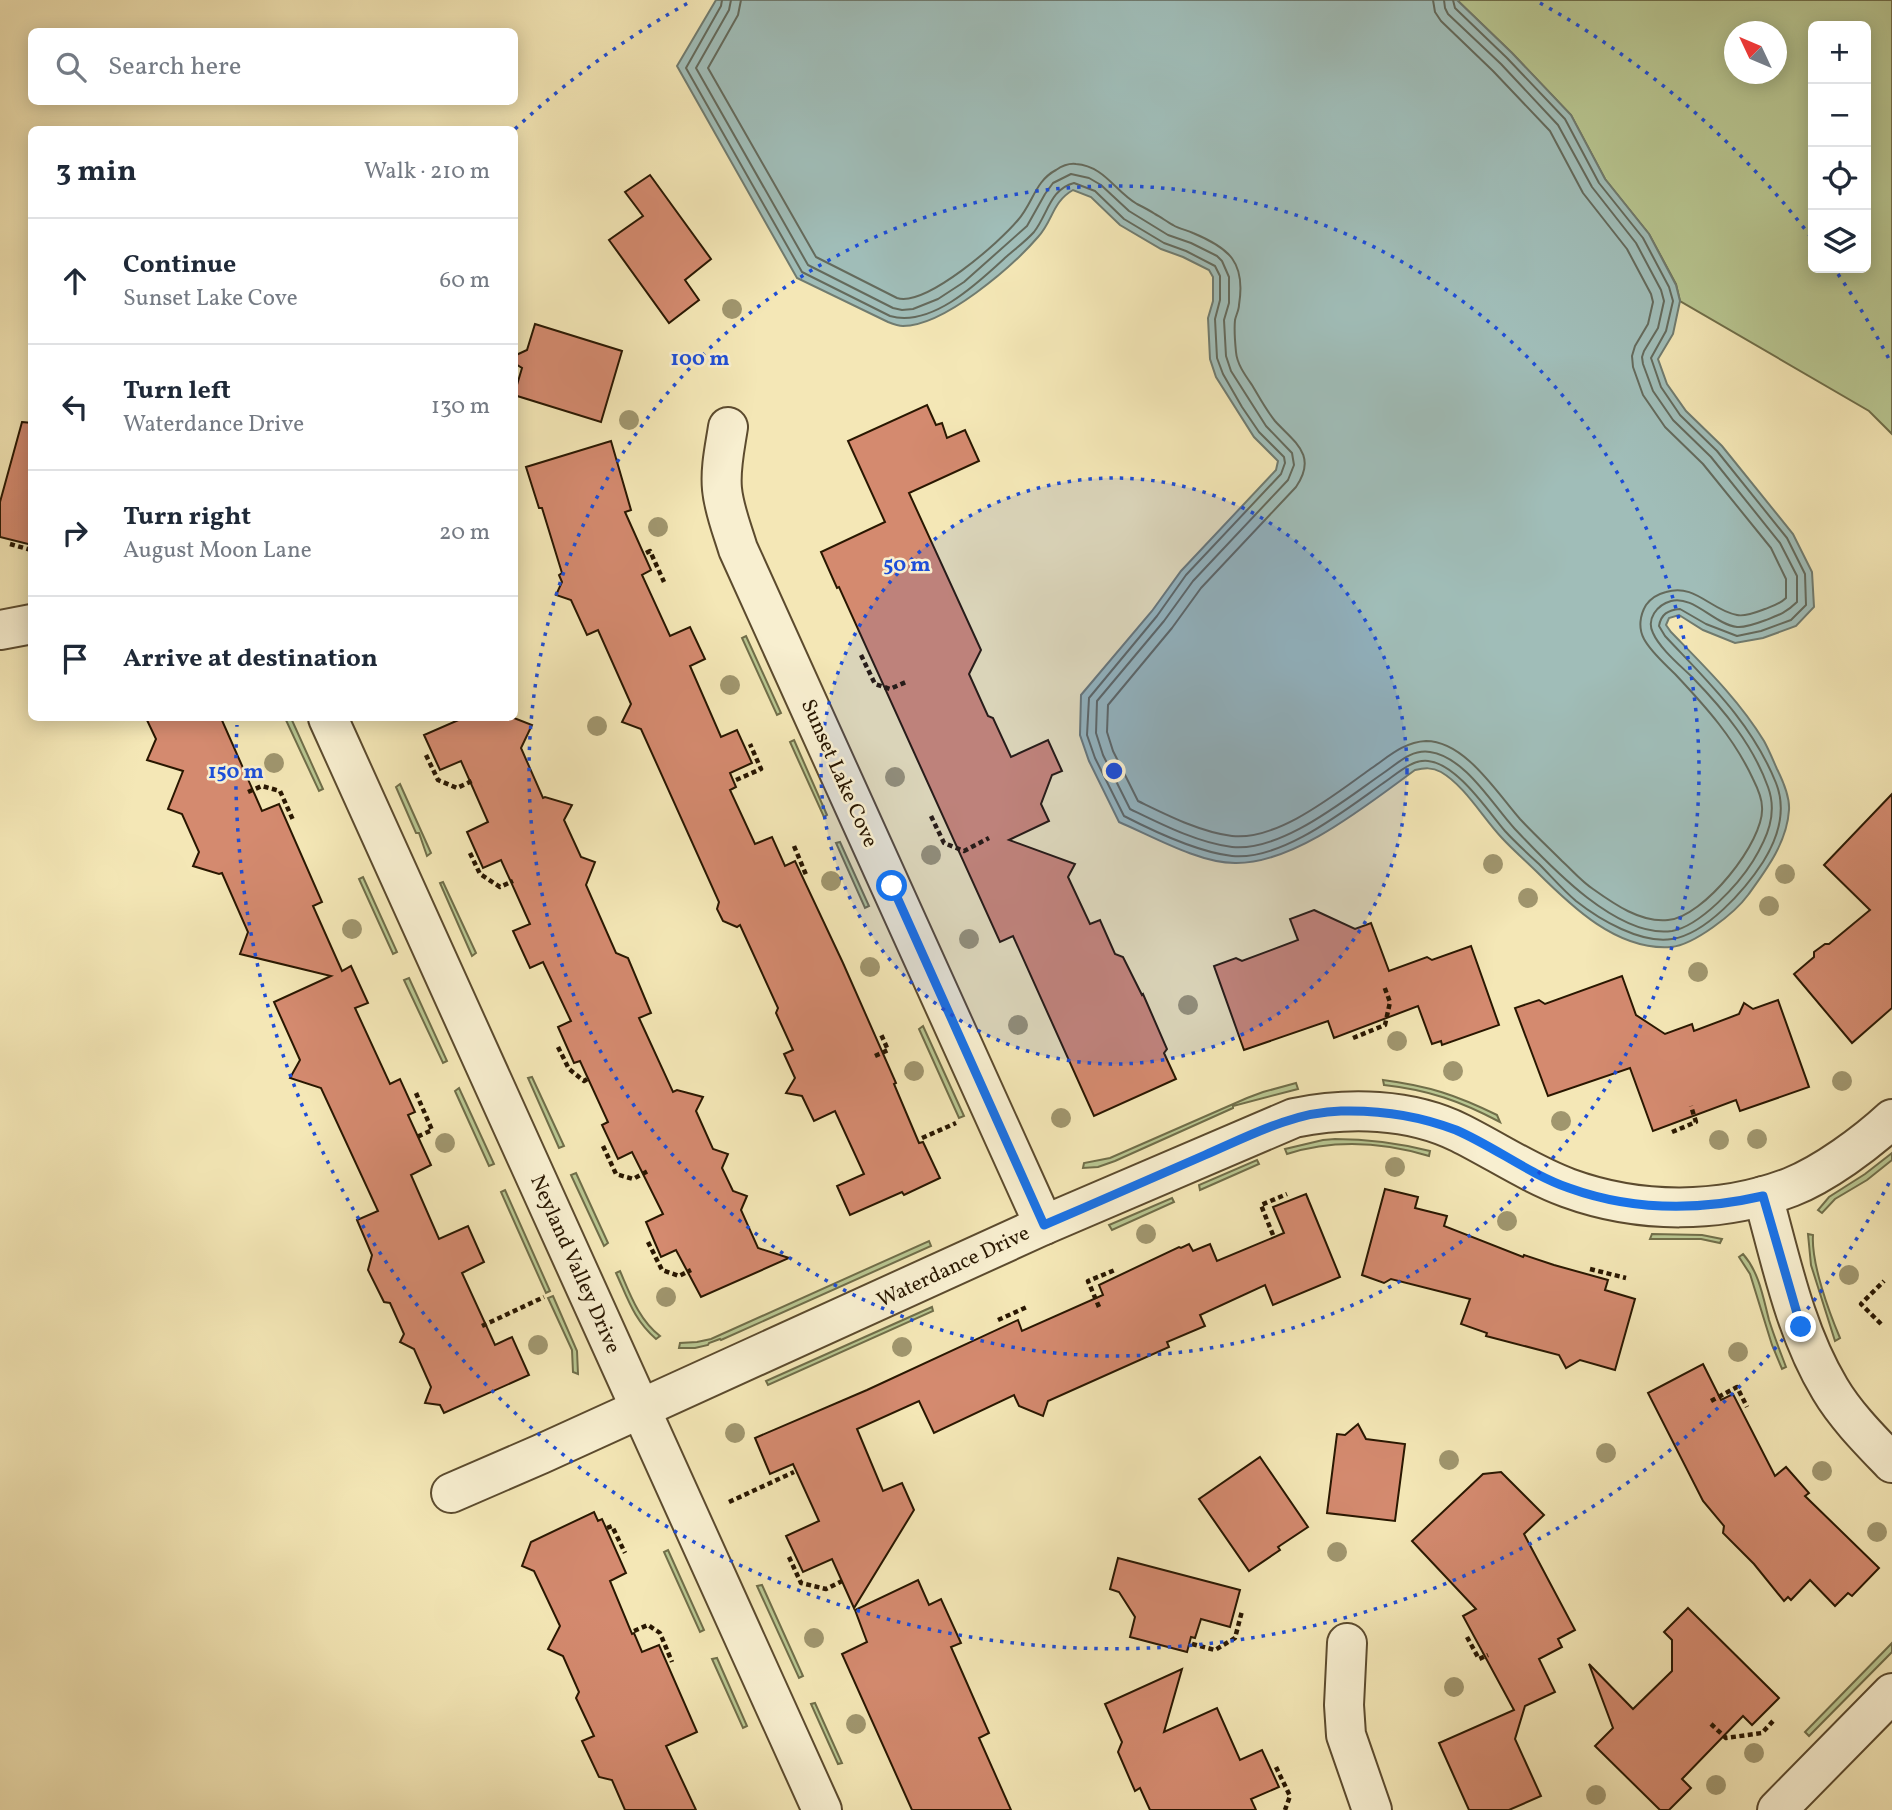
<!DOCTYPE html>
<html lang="en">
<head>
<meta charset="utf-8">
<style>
  :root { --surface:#fff; --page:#f2f2f3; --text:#1f2937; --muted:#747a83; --line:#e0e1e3 }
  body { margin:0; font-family:Vollkorn,serif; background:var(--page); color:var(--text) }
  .controls { position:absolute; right:21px; top:21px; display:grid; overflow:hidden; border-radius:10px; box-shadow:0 4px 18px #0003 }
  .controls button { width:63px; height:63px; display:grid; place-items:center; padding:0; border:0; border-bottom:2px solid var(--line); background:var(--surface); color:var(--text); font:35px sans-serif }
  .compass { position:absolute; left:1724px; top:21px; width:63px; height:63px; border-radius:50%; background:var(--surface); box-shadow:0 4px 18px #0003; rotate:314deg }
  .stop { position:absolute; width:21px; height:21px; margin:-16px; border:5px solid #1a73e8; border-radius:50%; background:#fff }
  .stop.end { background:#1a73e8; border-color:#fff; box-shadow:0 2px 7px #0008 }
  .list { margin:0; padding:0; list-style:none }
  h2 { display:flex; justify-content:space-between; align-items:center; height:91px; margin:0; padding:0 28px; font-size:30px }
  h2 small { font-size:23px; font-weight:400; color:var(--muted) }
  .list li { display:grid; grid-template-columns:46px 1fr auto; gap:21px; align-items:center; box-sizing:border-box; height:126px; padding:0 28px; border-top:2px solid var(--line) }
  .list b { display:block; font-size:26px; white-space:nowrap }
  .list p { margin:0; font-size:23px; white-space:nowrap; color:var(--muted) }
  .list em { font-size:23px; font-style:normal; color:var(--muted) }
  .icon { flex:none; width:38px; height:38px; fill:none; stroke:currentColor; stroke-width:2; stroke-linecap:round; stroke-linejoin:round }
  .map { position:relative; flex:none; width:1892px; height:1810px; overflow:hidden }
  .search { position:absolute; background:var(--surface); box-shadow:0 4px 18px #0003; left:28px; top:28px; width:490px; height:77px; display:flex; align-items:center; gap:18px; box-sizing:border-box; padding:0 24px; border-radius:10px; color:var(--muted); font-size:26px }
  .panel { position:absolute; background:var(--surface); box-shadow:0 4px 18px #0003; left:28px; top:126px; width:490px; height:595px; border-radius:10px }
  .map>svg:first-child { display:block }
  .green { fill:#b8c691; stroke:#706e49; stroke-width:2; fill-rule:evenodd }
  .water { fill:#a0bdb8; stroke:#707b6f; stroke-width:2 }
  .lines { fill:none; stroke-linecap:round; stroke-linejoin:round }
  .shore { stroke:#646a5c; stroke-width:2 }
  .building { fill:#d48a6f; stroke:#291701; stroke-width:2 }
  .minor-casing { stroke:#5c4b2e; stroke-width:42 }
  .path { stroke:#291701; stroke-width:4.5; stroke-dasharray:5 3.5; stroke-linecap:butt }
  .minor { stroke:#f8efd0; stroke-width:38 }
  .tree { fill:#a0966e }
  .route { stroke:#1a73e8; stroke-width:9 }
  .ring { fill:none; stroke:#1d4ed8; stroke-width:3.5; stroke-dasharray:3.5 7 }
  .labels { text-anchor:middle; stroke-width:5; stroke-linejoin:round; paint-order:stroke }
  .street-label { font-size:21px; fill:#291701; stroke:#f8efd0 }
  .centre { fill:#1d4ed8; stroke:#f8efd0; stroke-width:3.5 }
  .ring-label { font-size:21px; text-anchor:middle; font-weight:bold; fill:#1d4ed8; stroke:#f8efd0; stroke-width:5; stroke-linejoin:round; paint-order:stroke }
</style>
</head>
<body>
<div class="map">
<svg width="1892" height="1810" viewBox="0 0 1892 1810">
  <rect width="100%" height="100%" fill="#f4e7b6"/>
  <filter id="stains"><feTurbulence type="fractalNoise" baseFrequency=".00286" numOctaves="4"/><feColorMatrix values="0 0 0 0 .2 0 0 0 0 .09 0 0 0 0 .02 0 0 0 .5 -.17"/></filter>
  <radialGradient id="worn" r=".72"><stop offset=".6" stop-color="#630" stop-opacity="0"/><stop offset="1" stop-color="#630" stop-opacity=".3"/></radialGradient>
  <g class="green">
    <path d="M1457,0H1892V434L1869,411L1680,301L1676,284L1649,234L1605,179L1571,115L1512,53ZM1813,26H1866V268H1813ZM1734,32H1776V74H1734Z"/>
    <path d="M746,636L781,713L777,715L742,638Z"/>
    <path d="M285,718H291L323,789L319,791Z"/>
    <path d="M794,740L827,815L824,817L790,742Z"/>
    <path d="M400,784L431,853L427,856L419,833H416L396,787Z"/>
    <path d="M840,842L869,906L865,908L836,843Z"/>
    <path d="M363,877L397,952L393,954L359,879Z"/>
    <path d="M443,882L476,953L472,956L440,883Z"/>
    <path d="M409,978L447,1061L443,1063L404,980Z"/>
    <path d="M923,1026L964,1116L959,1118L919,1029Z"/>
    <path d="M532,1077L564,1146L559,1148L528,1078Z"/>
    <path d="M1383,1080C1429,1086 1456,1095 1497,1115L1500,1122C1460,1101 1429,1090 1384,1085Z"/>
    <path d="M1296,1083L1298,1089L1233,1106V1108L1115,1161L1098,1167L1083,1168L1084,1163L1110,1158L1247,1098L1263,1092Z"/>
    <path d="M459,1088L494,1164L489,1166L455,1091Z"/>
    <path d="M1335,1139C1368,1139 1398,1143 1430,1151L1429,1156C1382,1142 1334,1139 1287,1154L1285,1149L1323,1140Z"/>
    <path d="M1892,1153V1160L1867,1180L1835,1199L1822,1213L1818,1210L1829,1197L1865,1174Z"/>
    <path d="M1257,1160L1259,1164L1200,1190L1199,1185Z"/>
    <path d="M576,1173L608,1243L604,1246L571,1175Z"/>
    <path d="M505,1190L550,1291L546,1293L501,1192Z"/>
    <path d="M1172,1198L1174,1202L1112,1230L1109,1225Z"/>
    <path d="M1652,1234L1702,1235L1722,1239L1720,1243L1701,1239H1650Z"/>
    <path d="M1808,1234L1813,1235C1811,1263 1829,1312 1840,1338L1835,1341L1811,1265Z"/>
    <path d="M929,1241L931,1246L721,1340L720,1339L709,1343L708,1345L695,1348H679L680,1343L697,1342L711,1339Z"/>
    <path d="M1743,1254C1759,1272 1763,1297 1769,1320C1774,1336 1780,1351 1786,1367L1782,1369L1772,1345L1750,1274L1739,1257Z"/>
    <path d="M620,1271C630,1294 639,1320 660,1336L656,1339C634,1320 628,1299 616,1273Z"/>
    <path d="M553,1296L577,1351L578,1374L573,1372L572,1350L548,1298Z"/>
    <path d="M932,1307L933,1311L768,1385L766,1381Z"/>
    <path d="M668,1550L704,1630L700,1632L664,1552Z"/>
    <path d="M762,1585L803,1676L799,1678L757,1586Z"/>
    <path d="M1892,1643V1652L1809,1736L1805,1732Z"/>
    <path d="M717,1658L747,1726L743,1728L712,1659Z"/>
    <path d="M815,1703L842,1763L838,1764L811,1704Z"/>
  </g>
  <path class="water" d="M716,0H1457L1512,53L1571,115L1605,179L1649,234L1676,285L1680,301L1673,334L1658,359L1667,384L1686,411L1722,446L1793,534L1812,572L1814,607L1796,626L1763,638L1735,643L1703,630L1679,615L1669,618L1666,625L1671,632C1704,666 1739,700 1764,741C1769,750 1773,760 1777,769C1783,781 1790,796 1789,810C1787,842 1767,869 1748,895C1735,913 1694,945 1671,947C1617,951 1571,906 1536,871C1525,860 1513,850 1502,838C1483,818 1465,786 1441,772C1432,767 1424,768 1415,770C1368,804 1295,864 1235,863C1199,863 1152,836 1119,822L1089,761L1080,735L1081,695L1152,611L1181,571L1276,470L1278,461L1254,437L1216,377L1210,359L1208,318L1213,301V277L1209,270L1183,257L1161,249L1120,225L1091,197L1073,190C1052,202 1053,221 1038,237C1012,267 944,326 903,326C898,326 893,324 888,322L797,278L677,66Z"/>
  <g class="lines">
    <g class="shore">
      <path d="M722,0L721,6L686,68L802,272L890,316C931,328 978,283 1006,257C1015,249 1026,241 1034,232C1048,214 1050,189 1074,183L1095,191L1124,219L1164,243L1186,251L1215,266L1220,276V300L1215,319L1217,358L1223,374L1242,407L1259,432L1284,457L1285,463L1281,474L1186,575L1157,616L1089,698L1087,735L1095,758L1124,816C1155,832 1197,852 1232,856C1281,861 1344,811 1382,784C1396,775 1411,759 1428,761C1457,764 1487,810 1505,831C1515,842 1527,853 1539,864C1551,876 1563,890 1576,901C1600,920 1641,944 1672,939C1706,934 1745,890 1763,862C1778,838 1787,811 1776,783C1752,723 1708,682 1665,636L1659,626C1661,614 1668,610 1680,609L1706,624L1737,636L1761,631L1791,620L1806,605L1805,574L1787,538L1717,451L1680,415L1661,387L1651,358L1666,331L1673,301L1669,287L1643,238L1599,183L1565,119L1507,58L1455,8L1453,0"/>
      <path d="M731,0L729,10L696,68L808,265L893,308L902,310L913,309L938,299L964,282L1027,226L1045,194L1053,183L1071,174L1089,178L1101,185L1129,211L1168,235L1191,243L1217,256L1222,261L1229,277V303L1224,320L1226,356L1231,371L1266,426L1292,453L1294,465L1288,480L1193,581L1164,621L1097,701L1096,733L1103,755L1130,809C1161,824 1198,843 1232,847C1281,852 1343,801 1382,774C1397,764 1411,749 1430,752C1465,757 1492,804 1514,828C1548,864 1617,939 1672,931C1700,926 1738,885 1753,861C1767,838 1778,814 1768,787C1753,745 1724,710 1693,678C1681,666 1660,649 1653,633C1646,619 1657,605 1671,601C1693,595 1714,624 1737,627C1745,628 1758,623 1766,620C1779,615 1787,612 1797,602V576L1780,543L1711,457L1673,420L1653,391L1643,364L1642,357L1644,351L1658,328L1664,301L1661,290L1636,243L1592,187L1558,125L1501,64L1448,14L1445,8L1444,0"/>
      <path d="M741,0L738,15L708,68L816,257L897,298C926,307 1000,242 1018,220C1033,203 1035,181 1056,170C1062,166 1068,163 1076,164C1104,166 1115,191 1137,204C1143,207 1149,210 1155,214C1161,217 1167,222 1173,225C1179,229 1187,230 1193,233C1229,248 1246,262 1239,305C1239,310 1236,315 1235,320C1234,330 1235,342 1236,352C1237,364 1245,375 1252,385C1259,397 1266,410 1275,421C1294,442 1318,455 1296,487L1201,588L1172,628L1108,705L1107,732L1113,751L1138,801C1167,815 1200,832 1232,836C1277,841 1334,795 1369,770C1387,758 1403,742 1426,741C1465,741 1497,793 1520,819C1533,833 1548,847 1562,861C1572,870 1581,881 1593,889C1614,904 1641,923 1668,920C1703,918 1765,841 1762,807C1762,797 1757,787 1753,779C1734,738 1706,707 1675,674C1664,663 1651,652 1644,639C1638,628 1640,615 1646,605C1651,598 1658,594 1666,592C1695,583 1710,610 1737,615C1745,617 1757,612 1765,609C1773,606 1780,604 1786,598V579L1771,548L1703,464L1665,427L1643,395L1633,367L1632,356L1635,346L1648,324L1653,302L1651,294L1627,249L1583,193L1550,131L1493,71L1441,21L1435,12L1433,0"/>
    </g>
  </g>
  <g class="building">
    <path d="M650,175L711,259L685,280L699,300L669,323L609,240L643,216L625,192Z"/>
    <path d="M535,324L622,351L601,422L514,395L522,368L514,363V356L527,350Z"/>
    <path d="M927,405L936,425L942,423L947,438L965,430L979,461L909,493L981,650L969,674L988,716L993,718L1011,757L1048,740L1062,771L1052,775L1041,804L1049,821L1009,840L1075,864L1068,877L1090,924L1100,920L1115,954L1123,957L1142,995L1143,994L1167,1049L1164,1053L1176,1079L1094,1116L1013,936L1000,942L839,587L837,588L821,552L885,522L848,441Z"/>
    <path d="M22,422L32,423V545L0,537V502Z"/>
    <path d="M611,441L631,510L625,512L651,570L642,575L670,636L690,627L705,659L690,666L721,737L737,730L752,763L730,773L736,787L730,790L755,844L772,837L785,866L795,861L843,963L896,1083L894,1084L919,1143L923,1142L940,1178L904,1195L902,1192L850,1215L837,1186L864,1174L835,1111L814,1121L802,1096L786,1093L795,1078L784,1054L793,1050L776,1013L778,1008L740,925L737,927L723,921L717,909L719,902L641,729L622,722L631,704L598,630L587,635L571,600L556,595L562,582L559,575L562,573L542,508H539L526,467Z"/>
    <path d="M146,718H221L262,811L279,804L322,902L313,906L342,971L351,966L368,1003L355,1008L390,1084L400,1079L415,1112L408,1115L431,1165L411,1175L439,1239L468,1226L484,1262L462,1273L495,1345L512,1337L529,1375L444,1413L440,1405L425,1403L431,1387L414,1349L400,1342L404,1334L390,1303L384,1302L368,1270L372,1255L357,1220L378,1211L321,1088L290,1078L300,1060L274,1002L331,976L240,954L248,932L222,873L219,874L193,866L199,852L182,814L168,809L183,771L147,760L156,739Z"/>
    <path d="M463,718H514L532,725L521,748L543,798L545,797L572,805L564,820L581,857L595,862L586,885L616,953L628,958L651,1013L639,1018L673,1092L677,1090L703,1097L696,1111L713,1149L728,1154L722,1168L733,1191L747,1196L741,1210L758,1248L789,1258L701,1297L676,1250L661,1257L646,1222L663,1214L632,1152L618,1159L602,1125L608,1122L580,1061L574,1063L558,1027L571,1021L543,962L530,968L513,931L530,924L501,860L483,868L467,832L488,822L461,761L440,770L424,735Z"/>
    <path d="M1892,794V1008L1852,1043L1794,974L1814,957V952L1825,944H1829L1870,910L1824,865Z"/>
    <path d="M1314,910L1355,929L1371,923L1389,971L1427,957L1432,960L1471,946L1499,1025L1442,1045L1441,1041L1432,1044L1418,1006L1334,1038L1328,1021L1244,1050L1214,966L1236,958L1242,961L1298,940L1290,919Z"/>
    <path d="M1622,976L1636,1015L1665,1034L1692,1024L1694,1031L1739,1014L1744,1003L1753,1009L1778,1000L1809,1087L1740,1111L1736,1100L1653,1131L1630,1068L1548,1096L1515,1008L1539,1000L1545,1004Z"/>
    <path d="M1385,1189L1418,1197L1415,1208L1447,1216L1444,1226L1523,1257L1524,1255L1554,1265L1608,1280L1605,1290L1635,1299L1615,1370L1580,1360L1566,1368L1559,1355L1486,1336L1487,1333L1461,1324L1470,1299L1391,1279L1384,1283L1362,1275Z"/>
    <path d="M1306,1194L1340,1277L1273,1305L1265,1285L1200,1315L1205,1326L1167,1342L1169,1347L1048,1401L1043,1416L1019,1406L1014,1395L934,1433L919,1401L857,1429L883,1491L902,1483L914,1510L854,1608L832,1559L803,1572L786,1536L819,1521L793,1464L770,1474L755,1438L867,1390L1018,1320L1022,1331L1103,1295L1099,1285L1179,1247L1181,1248L1189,1244L1193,1251L1210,1244L1217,1261L1284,1233L1273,1207Z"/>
    <path d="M1703,1364L1721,1400L1733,1394L1775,1476L1786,1467L1809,1493L1805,1496L1879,1568L1852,1596L1848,1593L1835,1606L1810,1580L1791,1600L1788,1597L1784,1601L1754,1564L1723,1533L1724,1526L1703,1501L1648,1393Z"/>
    <path d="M1358,1424L1366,1439L1405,1444L1395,1521L1327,1513L1337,1434L1345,1435Z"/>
    <path d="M1260,1457L1308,1527L1278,1547L1280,1550L1249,1571L1199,1499Z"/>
    <path d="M1501,1472L1544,1515L1524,1534L1575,1630L1558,1639L1562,1647L1539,1659L1555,1692L1525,1706L1515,1739L1541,1796L1509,1810H1469L1439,1743L1514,1710L1463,1616L1476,1609L1412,1541L1483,1474Z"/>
    <path d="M594,1512L598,1521L602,1519L626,1573L610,1581L632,1634L634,1633L642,1652L659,1645L697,1732L666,1746L696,1810H625L612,1780L599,1777L582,1741L594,1736L576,1698L579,1692L563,1656L548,1649L560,1626L534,1571L522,1566L531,1542Z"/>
    <path d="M1118,1558L1240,1590L1230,1627L1201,1619L1195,1638L1191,1637L1187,1652L1130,1637L1135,1617L1119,1592L1110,1589Z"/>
    <path d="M918,1580L929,1605L941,1599L961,1643L951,1647L989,1733L979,1738L1011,1810H912L842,1654L867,1642L855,1610Z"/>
    <path d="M1688,1608L1779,1698L1752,1725L1743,1716L1682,1779L1691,1788L1669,1810H1660L1595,1746L1613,1728L1589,1664L1633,1709L1672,1671V1640L1664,1632Z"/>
    <path d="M1182,1669L1164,1732L1217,1708L1240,1760L1262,1750L1279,1787L1251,1799L1256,1810H1150L1140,1788L1135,1791L1118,1752L1122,1742L1105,1704Z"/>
  </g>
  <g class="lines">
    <g class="minor-casing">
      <g id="minor">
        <path d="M728,427C725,447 720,468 722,489C724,510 732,529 738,549L1044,1225"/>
        <path d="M0,630L32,624"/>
        <path d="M328,718L822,1810"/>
        <path d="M1763,1196C1781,1261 1795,1331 1830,1389C1846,1416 1870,1440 1892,1463"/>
        <path d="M451,1493L541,1454L1044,1225L1294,1118C1348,1107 1410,1108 1460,1133C1496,1151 1530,1174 1568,1188C1639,1214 1721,1214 1791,1187C1824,1174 1866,1143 1892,1119"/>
        <path d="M1347,1643L1344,1705L1346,1735L1372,1810"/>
        <path d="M1777,1810L1892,1693"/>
      </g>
    </g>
    <g class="path">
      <path d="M10,544L31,550L32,547"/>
      <path d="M646,553L650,551L664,582"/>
      <path d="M861,655L875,684L890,689L906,682"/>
      <path d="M426,755L438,780L457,788L474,780"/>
      <path d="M736,780L761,769L750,744"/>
      <path d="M248,792L262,786L280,791L293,820"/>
      <path d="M931,816L944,843L964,851L989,838"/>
      <path d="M794,846L807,877"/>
      <path d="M470,853L480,874L500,887L513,881"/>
      <path d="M1353,1038L1385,1025L1390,1002L1384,986"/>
      <path d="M558,1047L569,1069L584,1081L589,1078"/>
      <path d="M875,1056L888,1050L880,1032"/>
      <path d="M416,1093L432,1130L417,1137"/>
      <path d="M1672,1132L1696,1122L1691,1106"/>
      <path d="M922,1138L956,1123"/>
      <path d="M603,1146L616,1174L633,1179L648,1171"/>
      <path d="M1273,1235L1261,1205L1287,1194"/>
      <path d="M648,1242L662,1270L679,1276L691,1270"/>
      <path d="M1590,1269L1626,1278"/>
      <path d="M1099,1307L1088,1281L1115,1270"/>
      <path d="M998,1320L1029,1306"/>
      <path d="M1881,1324L1861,1304L1884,1281"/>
      <path d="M482,1326L544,1297"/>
      <path d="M1711,1401L1737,1387L1747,1407"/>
      <path d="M729,1502L794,1472"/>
      <path d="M607,1528L612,1526L625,1553"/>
      <path d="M789,1557L801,1583L826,1589L842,1581"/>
      <path d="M634,1631L648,1625L660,1633L672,1662"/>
      <path d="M1467,1637L1479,1659L1488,1655"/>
      <path d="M1192,1644L1215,1650L1235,1638L1242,1611"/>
      <path d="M1711,1724L1726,1738L1762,1733L1774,1720"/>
      <path d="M1276,1767L1290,1796L1285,1810"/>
    </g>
    <use href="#minor" class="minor"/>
  </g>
  <g class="tree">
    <circle cx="732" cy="309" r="10"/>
    <circle cx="629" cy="420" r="10"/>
    <circle cx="658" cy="527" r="10"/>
    <circle cx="730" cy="685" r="10"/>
    <circle cx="597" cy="726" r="10"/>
    <circle cx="274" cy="763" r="10"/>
    <circle cx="895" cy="777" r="10"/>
    <circle cx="931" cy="855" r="10"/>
    <circle cx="1493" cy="864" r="10"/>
    <circle cx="1785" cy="874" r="10"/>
    <circle cx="831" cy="881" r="10"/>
    <circle cx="1528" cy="898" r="10"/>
    <circle cx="1769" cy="906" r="10"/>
    <circle cx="352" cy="929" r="10"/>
    <circle cx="969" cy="939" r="10"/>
    <circle cx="870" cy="967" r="10"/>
    <circle cx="1698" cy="972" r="10"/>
    <circle cx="1188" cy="1005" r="10"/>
    <circle cx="1018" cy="1025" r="10"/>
    <circle cx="1397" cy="1041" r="10"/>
    <circle cx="914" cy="1071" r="10"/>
    <circle cx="1453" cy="1071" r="10"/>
    <circle cx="1842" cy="1081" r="10"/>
    <circle cx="1061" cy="1118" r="10"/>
    <circle cx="1561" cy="1121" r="10"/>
    <circle cx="1757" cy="1139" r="10"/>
    <circle cx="1719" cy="1140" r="10"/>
    <circle cx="445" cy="1143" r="10"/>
    <circle cx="1395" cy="1167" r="10"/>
    <circle cx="1507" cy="1221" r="10"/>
    <circle cx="1146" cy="1234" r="10"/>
    <circle cx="1849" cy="1275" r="10"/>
    <circle cx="666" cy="1297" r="10"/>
    <circle cx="538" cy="1345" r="10"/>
    <circle cx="902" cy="1347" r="10"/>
    <circle cx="1738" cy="1352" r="10"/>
    <circle cx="735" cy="1433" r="10"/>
    <circle cx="1606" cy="1453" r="10"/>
    <circle cx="1449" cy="1460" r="10"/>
    <circle cx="1822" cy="1471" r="10"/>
    <circle cx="1877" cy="1532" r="10"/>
    <circle cx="1337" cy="1552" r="10"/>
    <circle cx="814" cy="1638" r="10"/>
    <circle cx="1454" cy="1687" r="10"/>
    <circle cx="856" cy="1724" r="10"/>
    <circle cx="1754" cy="1753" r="10"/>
    <circle cx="1716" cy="1785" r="10"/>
    <circle cx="1596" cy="1795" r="10"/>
  </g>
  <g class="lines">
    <path class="route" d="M892,886L1044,1225C1098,1202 1152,1178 1205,1155C1249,1136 1293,1112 1341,1111C1380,1110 1420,1116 1456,1130C1495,1147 1529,1174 1569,1188C1633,1211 1698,1211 1763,1196L1801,1327"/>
  </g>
  <circle cx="1114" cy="771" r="293" fill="#1d4ed8" fill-opacity=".12"/>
  <g class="ring">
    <circle cx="1114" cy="771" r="293"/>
    <circle cx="1114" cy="771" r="585"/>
    <path d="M1889 1183A878 878 0 0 1 237 725M515 129A878 878 0 0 1 688 3M1540 3A878 878 0 0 1 1811 237M1838 274A878 878 0 0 1 1889 359"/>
  </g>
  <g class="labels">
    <g class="street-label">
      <text transform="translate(840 773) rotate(66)" y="7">Sunset Lake Cove</text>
      <text transform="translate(576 1264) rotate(66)" y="7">Neyland Valley Drive</text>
      <text transform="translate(953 1266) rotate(-25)" y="7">Waterdance Drive</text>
    </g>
  </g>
  <circle cx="1114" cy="771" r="10" class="centre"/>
  <g class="ring-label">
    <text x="700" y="365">100 m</text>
    <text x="907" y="571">50 m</text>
    <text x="236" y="778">150 m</text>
  </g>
  <rect width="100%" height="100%" filter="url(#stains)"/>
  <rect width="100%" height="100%" fill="url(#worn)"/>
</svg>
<div class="controls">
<button>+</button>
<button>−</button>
<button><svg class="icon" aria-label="locate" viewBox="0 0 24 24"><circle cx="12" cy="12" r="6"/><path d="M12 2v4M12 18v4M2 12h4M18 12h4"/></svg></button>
<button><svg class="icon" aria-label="layers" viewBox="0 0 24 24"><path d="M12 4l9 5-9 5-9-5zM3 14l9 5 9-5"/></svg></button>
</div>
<svg class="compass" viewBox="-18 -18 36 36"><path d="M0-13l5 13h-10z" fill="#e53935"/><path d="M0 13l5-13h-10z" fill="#747a83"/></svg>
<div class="stop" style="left:892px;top:886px"></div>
<div class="stop end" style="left:1801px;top:1327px"></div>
<div class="search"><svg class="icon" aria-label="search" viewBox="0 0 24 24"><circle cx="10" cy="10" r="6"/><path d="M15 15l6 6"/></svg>Search here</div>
<section class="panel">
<h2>3 min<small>Walk · 210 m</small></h2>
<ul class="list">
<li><svg class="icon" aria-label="ahead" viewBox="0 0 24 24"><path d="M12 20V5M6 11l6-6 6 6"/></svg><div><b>Continue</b><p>Sunset Lake Cove</p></div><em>60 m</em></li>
<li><svg class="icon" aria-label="left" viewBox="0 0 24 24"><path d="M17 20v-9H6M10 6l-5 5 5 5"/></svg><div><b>Turn left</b><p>Waterdance Drive</p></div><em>130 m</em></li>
<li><svg class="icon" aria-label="right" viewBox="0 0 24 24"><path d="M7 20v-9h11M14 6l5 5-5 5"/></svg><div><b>Turn right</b><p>August Moon Lane</p></div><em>20 m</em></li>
<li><svg class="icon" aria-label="arrive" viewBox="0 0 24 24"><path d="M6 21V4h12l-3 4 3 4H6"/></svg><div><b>Arrive at destination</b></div></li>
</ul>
</section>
</div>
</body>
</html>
